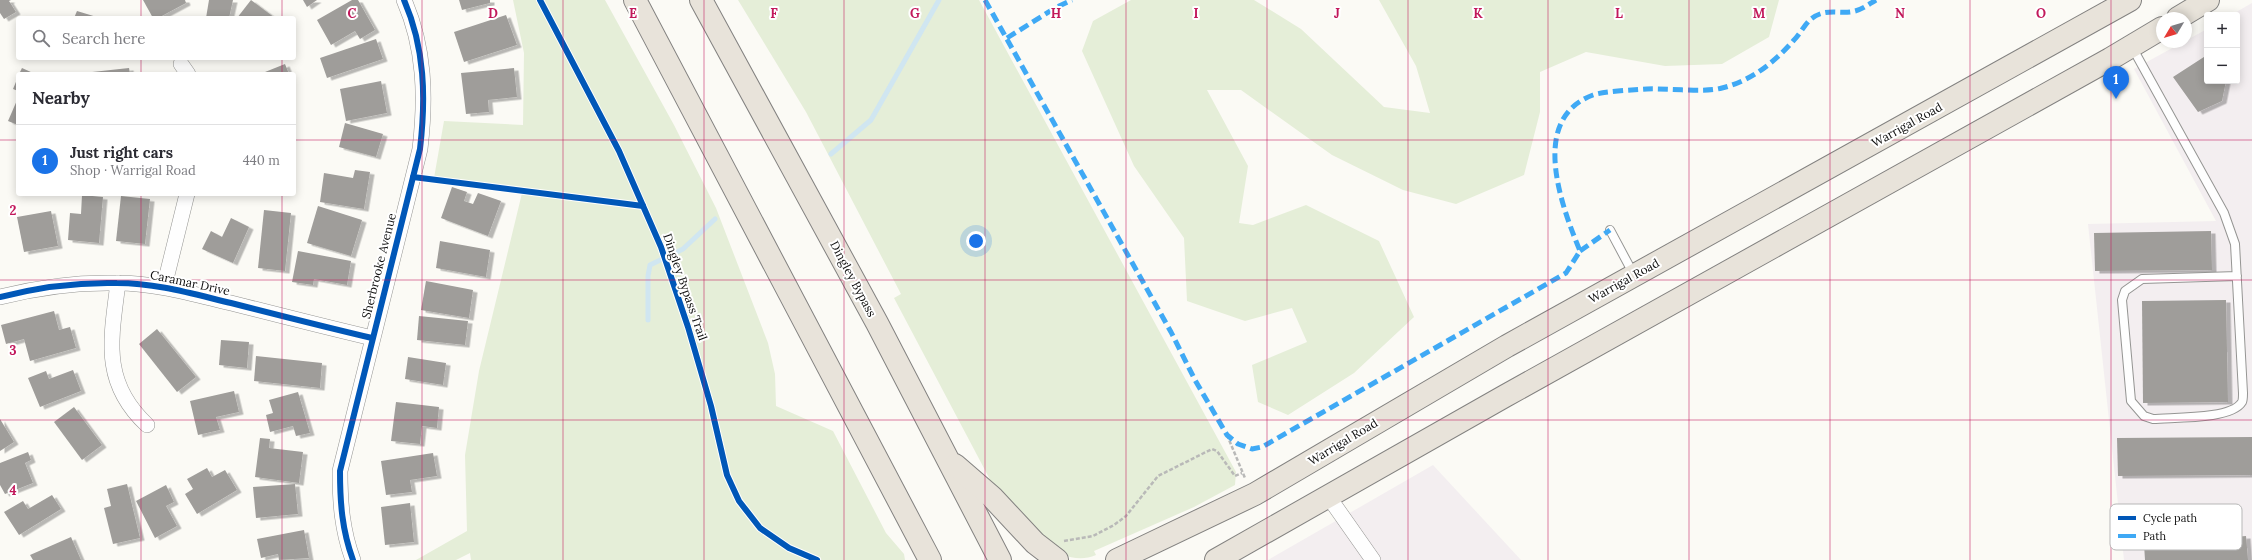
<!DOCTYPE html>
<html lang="en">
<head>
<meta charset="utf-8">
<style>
  :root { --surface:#fff; --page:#f2f2f3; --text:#2b2b33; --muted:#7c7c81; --line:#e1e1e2; --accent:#1a73e8 }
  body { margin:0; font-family:Lora,serif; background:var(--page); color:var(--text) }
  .controls { position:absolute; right:12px; top:12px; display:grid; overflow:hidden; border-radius:4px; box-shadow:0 2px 10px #0003 }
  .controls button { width:36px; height:36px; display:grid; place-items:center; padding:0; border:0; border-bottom:1px solid var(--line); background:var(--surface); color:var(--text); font:20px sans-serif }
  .compass { position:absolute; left:2156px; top:12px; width:36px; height:36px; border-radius:50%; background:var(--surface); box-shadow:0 2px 10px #0003; rotate:232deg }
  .you { position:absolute; left:976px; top:241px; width:14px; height:14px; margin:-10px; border:3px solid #fff; border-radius:50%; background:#1a73e8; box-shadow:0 0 0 6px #1a73e833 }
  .badge { display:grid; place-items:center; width:26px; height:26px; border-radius:50%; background:var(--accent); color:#fff; font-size:13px; font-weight:700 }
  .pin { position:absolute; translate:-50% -33px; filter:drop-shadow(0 1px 2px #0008) }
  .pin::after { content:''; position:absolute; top:21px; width:14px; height:12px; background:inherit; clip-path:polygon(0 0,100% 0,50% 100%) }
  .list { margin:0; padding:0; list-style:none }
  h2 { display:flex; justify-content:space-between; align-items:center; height:52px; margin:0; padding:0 16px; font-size:17px }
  h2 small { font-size:13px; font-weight:400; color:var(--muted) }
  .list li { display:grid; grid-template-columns:26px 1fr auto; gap:12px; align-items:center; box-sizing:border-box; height:72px; padding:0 16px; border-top:1px solid var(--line) }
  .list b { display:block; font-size:15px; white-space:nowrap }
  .list p { margin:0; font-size:13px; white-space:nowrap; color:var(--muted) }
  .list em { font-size:13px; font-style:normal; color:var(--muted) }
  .icon { flex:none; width:22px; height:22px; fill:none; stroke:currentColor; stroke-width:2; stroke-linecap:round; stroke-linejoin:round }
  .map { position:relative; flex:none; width:2252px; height:560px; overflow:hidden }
  .search { position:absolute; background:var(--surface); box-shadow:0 2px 10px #0003; left:16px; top:16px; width:280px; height:44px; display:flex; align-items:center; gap:10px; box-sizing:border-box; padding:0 14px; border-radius:4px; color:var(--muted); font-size:15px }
  .panel { position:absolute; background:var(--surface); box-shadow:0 2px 10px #0003; left:16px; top:72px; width:280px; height:124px; border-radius:4px }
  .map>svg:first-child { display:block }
  .industrial { fill:#f3eef0 }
  .green { fill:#e5eed8 }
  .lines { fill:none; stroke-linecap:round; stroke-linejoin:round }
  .stream { stroke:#d0e6f1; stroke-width:5 }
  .building { fill:#9f9d9a; filter:url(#shadow) }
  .service-casing { stroke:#959593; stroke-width:10 }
  .minor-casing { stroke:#959593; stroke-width:16 }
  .trunk-casing { stroke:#838280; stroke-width:24 }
  .path { stroke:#b9b9b8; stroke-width:2.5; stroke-dasharray:4 2; stroke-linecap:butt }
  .service { stroke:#fefefe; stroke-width:8 }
  .minor { stroke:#fefefe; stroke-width:15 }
  .trunk { stroke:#e8e3da; stroke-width:22 }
  .quiet { stroke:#3fa9f5; stroke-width:5; stroke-dasharray:10 5; stroke-linecap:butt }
  .cycleway-casing { stroke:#fff; stroke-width:8 }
  .cycleway { stroke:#0057b8; stroke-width:6 }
  .grid { fill:none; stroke:#c2185b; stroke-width:1; stroke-opacity:0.55 }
  .labels { text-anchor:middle; stroke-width:4; stroke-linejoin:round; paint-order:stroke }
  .street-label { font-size:12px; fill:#0f0f0f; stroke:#fff }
  .key { fill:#fff; stroke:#b7b7b7; stroke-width:1 }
  .key-label { font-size:11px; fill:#0f0f0f }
  .grid-label { font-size:13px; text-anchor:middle; font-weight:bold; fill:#c2185b; stroke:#fff; stroke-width:4; stroke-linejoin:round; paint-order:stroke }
</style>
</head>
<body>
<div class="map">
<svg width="2252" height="560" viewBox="0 0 2252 560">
  <defs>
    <filter id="shadow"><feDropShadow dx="4.5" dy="2.5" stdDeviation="0" flood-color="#0004"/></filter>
  </defs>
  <rect width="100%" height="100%" fill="#fbfaf5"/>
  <g class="industrial">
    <path d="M2252,3V560H2124L2088,224L2216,221L2134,69L2207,29V81H2237V15H2231Z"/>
    <path d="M1433,465L1521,560H1268Z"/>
  </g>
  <g class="green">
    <path d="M513,0H605L674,125L716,208L768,343L775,374L776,406L833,431L886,533L904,554L905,560H471L470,553L456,560H416L467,531L465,455L479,371L523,189L434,178L444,121L523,125L524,53Z"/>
    <path d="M738,0H979L1236,472L1235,485L1194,507L1094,551L1096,555C1084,560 1074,559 1061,554L995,489L894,298L901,294L806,112Z"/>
    <path d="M1131,0H1254L1301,29L1384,107L1430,113L1416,66L1379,0H1779L1769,37L1722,64L1665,66L1586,52L1540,72V112L1524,175L1456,204L1403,190L1332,155L1241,90H1207L1248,166L1239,223L1253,225L1306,205L1379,241L1414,317L1354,373L1288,415L1258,402L1252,365L1307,342L1292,308L1245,321L1187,301L1184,238L1134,166L1082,51L1093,21Z"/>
  </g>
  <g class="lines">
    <g class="stream">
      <path d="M831,154L871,120L939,0"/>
      <path d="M648,320V276L650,265L683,249L715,219"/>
    </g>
  </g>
  <g class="building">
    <path d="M0,0H11L9,1L16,12L4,19L0,13Z"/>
    <path d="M143,0H185L186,3L158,18H153Z"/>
    <path d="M209,0H233L229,18H206Z"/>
    <path d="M251,0L275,18H237Z"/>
    <path d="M303,0H317L307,7Z"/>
    <path d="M352,0H358L375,30L360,39L355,31L331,45L317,20Z"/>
    <path d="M459,0H490V3L462,10Z"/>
    <path d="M77,11L100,18H74Z"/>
    <path d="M506,15L517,45L464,62L454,32Z"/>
    <path d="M376,39L383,59L327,78L320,58Z"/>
    <path d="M2207,55V81H2226L2222,101L2198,112L2173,77Z"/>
    <path d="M285,64L289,74H260Z"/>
    <path d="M22,68L35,74H19Z"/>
    <path d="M129,68L130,74H83V73Z"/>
    <path d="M514,68L517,97L488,100L489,112L466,114L461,73Z"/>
    <path d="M18,77V91L13,89Z"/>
    <path d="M381,81L387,113L346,121L340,89Z"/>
    <path d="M18,98V125L8,121Z"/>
    <path d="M345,123L383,134L376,157L339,147Z"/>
    <path d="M355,170L370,172L364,209L320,202L324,173L353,178Z"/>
    <path d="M452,187L467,192L464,201L473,204L478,193L501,201L488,236L441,218Z"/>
    <path d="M82,195L103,197L99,243L68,240L70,213L81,214Z"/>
    <path d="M121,196L150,199L145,244L116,241Z"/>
    <path d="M318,206L362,220L351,256L307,243Z"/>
    <path d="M264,210L291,213L285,271L258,268Z"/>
    <path d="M51,211L58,246L24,252L17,217Z"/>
    <path d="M231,218L249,227L233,263L202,249L211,231L222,237Z"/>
    <path d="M2211,231L2212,270L2095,271L2094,233Z"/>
    <path d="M440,241L490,250L486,277L436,268Z"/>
    <path d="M298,251L351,261L347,285L314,279L313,285L292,282Z"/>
    <path d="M426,281L473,290L469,318L421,310Z"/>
    <path d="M2226,300L2228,402L2143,403L2142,301Z"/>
    <path d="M54,311L59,330L70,327L76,348L30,361L24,339L6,344L1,325Z"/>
    <path d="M419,316L468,321L465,345L417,340Z"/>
    <path d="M157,329L196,377L177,392L139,344Z"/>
    <path d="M221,340L249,342L247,368L219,365Z"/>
    <path d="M256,356L322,363L320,388L254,381Z"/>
    <path d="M408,357L446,363L443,385L405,379Z"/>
    <path d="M73,370L81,391L40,407L28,378L46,371L49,379Z"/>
    <path d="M234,391L239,412L216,417L220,430L198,435L190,401Z"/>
    <path d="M298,392L310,433L296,436L293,426L270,432L266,415L273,413L269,400Z"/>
    <path d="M396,402L439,407L437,428L422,426L420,444L391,441Z"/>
    <path d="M74,407L102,445L82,460L54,422Z"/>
    <path d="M0,419L14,442L0,451Z"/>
    <path d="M2252,437V475L2118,476L2117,438Z"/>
    <path d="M260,438L270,439L269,448L303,452L299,483L255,477Z"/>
    <path d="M28,452L31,460L25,463L33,483L5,494L0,485V463Z"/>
    <path d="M433,453L437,476L410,480L412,492L386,495L381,461Z"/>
    <path d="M207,468L212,477L225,470L237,490L197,514L185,494L193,489L187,479Z"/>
    <path d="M127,484L140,538L113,544L104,508L111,506L107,489Z"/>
    <path d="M295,484L298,514L256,518L253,487Z"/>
    <path d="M166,485L174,502L166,506L177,526L155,538L136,501Z"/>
    <path d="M52,495L61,509L19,535L4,512L23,501L28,509Z"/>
    <path d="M410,503L414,542L385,545L381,507Z"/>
    <path d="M304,530L309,558L279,560L278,554L261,558L257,539Z"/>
    <path d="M2246,536L2248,560H2145L2144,544Z"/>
    <path d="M71,537L81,560H33L30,555Z"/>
  </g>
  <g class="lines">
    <g class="service-casing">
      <g id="service">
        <path d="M2132,47L2224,213L2235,244L2243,393C2243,395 2243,400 2242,402C2231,420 2172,417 2153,419L2144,416L2131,401L2122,300L2125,291L2142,279L2237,276"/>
        <path d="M1610,230L1634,275"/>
      </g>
    </g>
    <g class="minor-casing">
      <g id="minor">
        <path d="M181,64L188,74"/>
        <path d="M118,283C111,339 101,382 147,425"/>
        <path d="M164,287L187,194"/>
        <path d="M0,297C39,287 77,282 117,283C156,283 193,294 231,303C278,315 325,327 372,338"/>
        <path d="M1328,496L1373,560"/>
        <path d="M353,560C342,530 340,503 340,471L420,149C426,98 425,48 404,0"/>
      </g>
    </g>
    <g class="trunk-casing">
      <g id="trunk">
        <path d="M635,0L930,560"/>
        <path d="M701,0L877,323L1000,560"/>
        <path d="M2178,18L2208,0"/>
        <path d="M955,465L992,497L1035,543L1057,560"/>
        <path d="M1117,560L1255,494L1507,346L2130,0"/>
        <path d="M1216,560L1505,396L2110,59L2162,28"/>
      </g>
    </g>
    <g class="path">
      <path d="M1227,435L1245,478"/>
      <path d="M1064,541L1093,536L1114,525L1126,516L1158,476L1212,449L1217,451L1235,476L1242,473"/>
    </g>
    <use href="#service" class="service"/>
    <use href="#minor" class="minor"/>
    <use href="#trunk" class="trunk"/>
    <g class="quiet">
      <path d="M985,0L1171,332L1195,380L1227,435L1238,444L1252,449L1262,447L1566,273L1580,251C1562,207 1528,119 1593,95C1604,91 1634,90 1647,89C1668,88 1704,93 1722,88C1751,81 1775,62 1794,40C1800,34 1805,24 1811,19C1826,7 1840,15 1855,11C1863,9 1869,4 1876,0"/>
      <path d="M1007,38L1055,8L1072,0"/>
      <path d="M1580,251L1610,230"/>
    </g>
    <g class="cycleway-casing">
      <g id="cycleway">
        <path d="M540,0L619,151L661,247L688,327L711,406L727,475L739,501L760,528L789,548L817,560"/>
        <path d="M413,177L643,206"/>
        <path d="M0,297C39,287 77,282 117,283C156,283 193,294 231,303C278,315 325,327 372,338"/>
        <path d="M353,560C342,530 340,503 340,471L420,149C426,98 425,48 404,0"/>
      </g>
    </g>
    <use href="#cycleway" class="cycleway"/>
  </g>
  <path class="grid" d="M141,0V18M282,0V18M422,0V560M563,0V560M704,0V560M844,0V560M985,0V560M1126,0V560M1267,0V560M1408,0V560M1548,0V560M1689,0V560M1830,0V560M1970,0V560M2111,0V560M141,58V74M282,58V74M0,140H18M294,140H2252M141,194V560M282,194V560M0,280H2252M0,420H2252"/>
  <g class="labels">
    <g class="street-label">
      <text transform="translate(1907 125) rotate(-29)" y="4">Warrigal Road</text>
      <text transform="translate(379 266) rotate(-76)" y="4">Sherbrooke Avenue</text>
      <text transform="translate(853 279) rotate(62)" y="4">Dingley Bypass</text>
      <text transform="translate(1624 281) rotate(-29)" y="4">Warrigal Road</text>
      <text transform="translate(190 283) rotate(12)" y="4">Caramar Drive</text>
      <text transform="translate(685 287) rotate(71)" y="4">Dingley Bypass Trail</text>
      <text transform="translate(1343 442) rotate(-31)" y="4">Warrigal Road</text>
    </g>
  </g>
  <rect x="2110" y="504" width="132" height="46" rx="6" class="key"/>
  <rect x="2118" y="516" width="18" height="4" fill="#0057b8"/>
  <rect x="2118" y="534" width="18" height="4" fill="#3fa9f5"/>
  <g class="key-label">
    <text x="2143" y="522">Cycle path</text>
    <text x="2143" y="540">Path</text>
  </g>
  <g class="grid-label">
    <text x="352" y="18">C</text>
    <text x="493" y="18">D</text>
    <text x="633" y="18">E</text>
    <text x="774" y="18">F</text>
    <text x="915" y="18">G</text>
    <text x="1056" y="18">H</text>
    <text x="1196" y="18">I</text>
    <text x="1337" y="18">J</text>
    <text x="1478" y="18">K</text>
    <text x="1619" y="18">L</text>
    <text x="1759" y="18">M</text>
    <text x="1900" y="18">N</text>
    <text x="2041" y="18">O</text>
    <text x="13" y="215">2</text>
    <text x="13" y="355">3</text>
    <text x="13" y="495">4</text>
  </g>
</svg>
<div class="controls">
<button>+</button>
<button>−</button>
</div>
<svg class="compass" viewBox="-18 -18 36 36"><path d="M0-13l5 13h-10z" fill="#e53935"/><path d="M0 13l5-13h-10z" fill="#7c7c81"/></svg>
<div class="you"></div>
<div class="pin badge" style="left:2116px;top:99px">1</div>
<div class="search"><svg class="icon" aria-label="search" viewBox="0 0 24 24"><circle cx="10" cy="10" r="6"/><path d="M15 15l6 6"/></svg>Search here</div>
<section class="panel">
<h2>Nearby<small></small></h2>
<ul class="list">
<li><span class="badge">1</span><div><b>Just right cars</b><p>Shop · Warrigal Road</p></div><em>440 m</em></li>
</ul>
</section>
</div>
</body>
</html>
